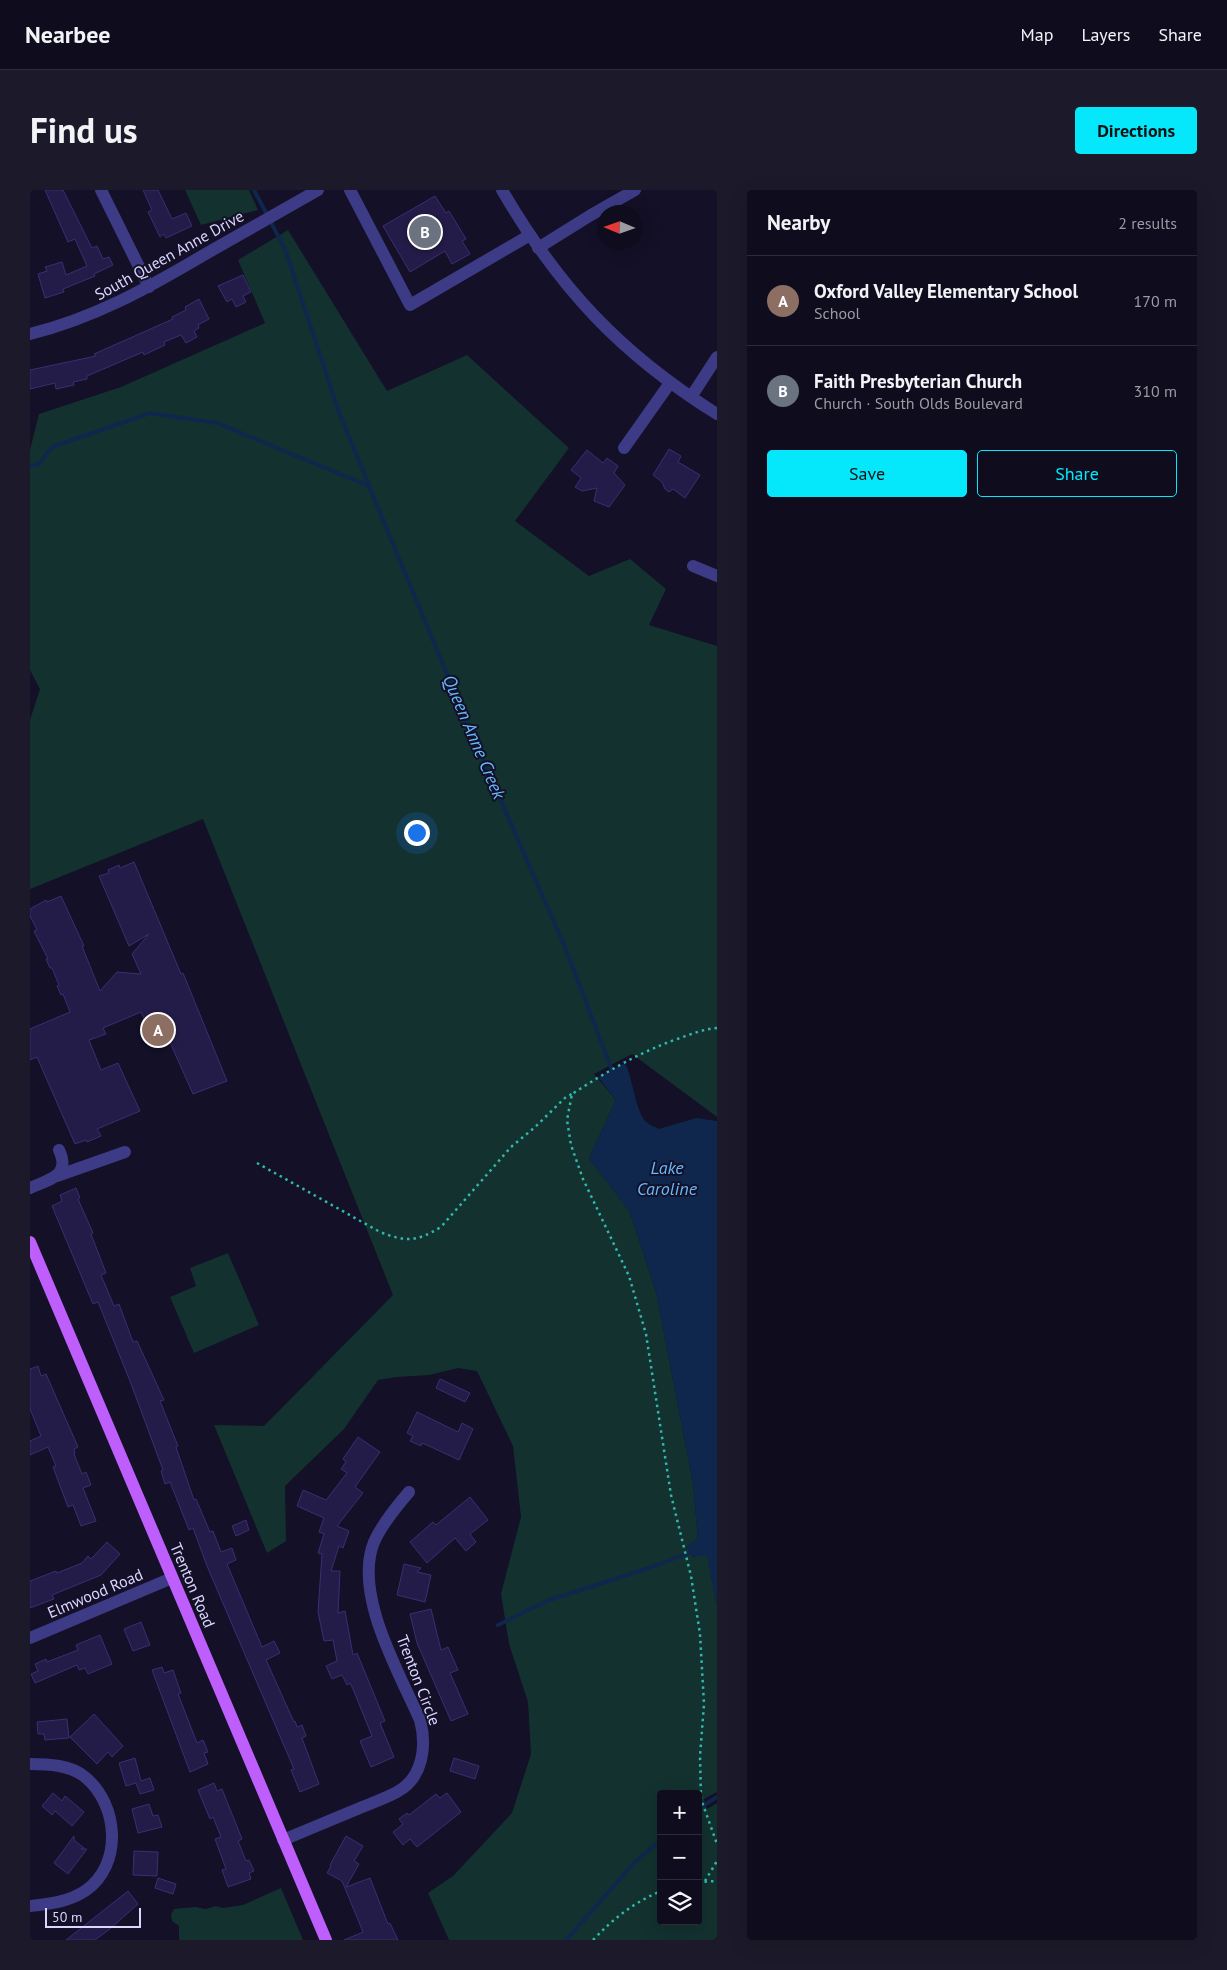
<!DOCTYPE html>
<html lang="en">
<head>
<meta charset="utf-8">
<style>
  :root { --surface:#0e0c1d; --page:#1c1a2a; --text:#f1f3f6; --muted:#9b9ba4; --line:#2e2c3b; --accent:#05e8fc }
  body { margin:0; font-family:"PT Sans",sans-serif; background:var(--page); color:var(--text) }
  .controls { position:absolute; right:15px; bottom:15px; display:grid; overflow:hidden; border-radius:5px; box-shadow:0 5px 20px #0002 }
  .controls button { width:45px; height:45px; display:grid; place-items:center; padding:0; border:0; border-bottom:1px solid var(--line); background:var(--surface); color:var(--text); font:25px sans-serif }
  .compass { position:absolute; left:567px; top:15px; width:45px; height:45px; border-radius:50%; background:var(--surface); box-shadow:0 5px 20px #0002; rotate:272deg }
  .scale { position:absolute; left:15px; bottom:12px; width:96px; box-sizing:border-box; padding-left:5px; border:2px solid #dad6fe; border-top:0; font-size:14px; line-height:18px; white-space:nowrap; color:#dad6fe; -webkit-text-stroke:4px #131027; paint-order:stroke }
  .you { position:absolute; left:386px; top:642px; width:18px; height:18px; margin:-12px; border:4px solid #fff; border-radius:50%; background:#1a73e8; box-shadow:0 0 0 8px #1a73e833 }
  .badge { display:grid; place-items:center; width:32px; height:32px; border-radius:50%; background:var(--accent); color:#fff; font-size:16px; font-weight:700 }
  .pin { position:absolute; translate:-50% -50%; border:2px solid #fff; box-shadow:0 1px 5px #0006 }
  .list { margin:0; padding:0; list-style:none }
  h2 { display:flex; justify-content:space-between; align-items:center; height:65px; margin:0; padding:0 20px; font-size:21px }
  h2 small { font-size:16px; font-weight:400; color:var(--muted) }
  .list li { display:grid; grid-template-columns:32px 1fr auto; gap:15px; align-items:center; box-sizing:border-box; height:90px; padding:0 20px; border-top:1px solid var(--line) }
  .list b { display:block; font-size:19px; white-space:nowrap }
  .list p { margin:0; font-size:16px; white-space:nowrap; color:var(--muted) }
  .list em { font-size:16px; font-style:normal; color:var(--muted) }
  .actions { display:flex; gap:10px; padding:15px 20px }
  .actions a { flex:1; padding:11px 0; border:1px solid var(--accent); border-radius:5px; text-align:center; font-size:18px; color:var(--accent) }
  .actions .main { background:var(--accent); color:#111 }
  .icon { flex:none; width:28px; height:28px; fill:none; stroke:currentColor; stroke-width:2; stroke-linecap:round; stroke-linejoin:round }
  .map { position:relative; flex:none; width:687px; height:1750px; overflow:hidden; border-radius:5px }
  header { display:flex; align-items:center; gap:30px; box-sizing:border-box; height:70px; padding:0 25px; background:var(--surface); border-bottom:1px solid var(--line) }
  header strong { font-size:24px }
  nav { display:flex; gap:28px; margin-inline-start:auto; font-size:18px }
  .intro { display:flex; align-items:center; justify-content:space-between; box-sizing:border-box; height:120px; padding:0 30px }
  h1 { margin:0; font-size:35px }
  .button { padding:12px 22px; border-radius:5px; background:var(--accent); color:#111; font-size:18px; font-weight:700 }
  main { display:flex; gap:30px; padding:0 30px }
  aside { flex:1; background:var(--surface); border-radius:5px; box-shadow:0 5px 20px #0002 }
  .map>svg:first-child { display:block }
  .green { fill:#13312f; fill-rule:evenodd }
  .water { fill:#0f274c }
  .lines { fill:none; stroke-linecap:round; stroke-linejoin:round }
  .stream { stroke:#0f274c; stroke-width:4 }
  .building { fill:#241c48; stroke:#3b2e73 }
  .path { stroke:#31b8ad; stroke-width:2.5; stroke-dasharray:2.5 4; stroke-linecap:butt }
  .minor { stroke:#3d3b85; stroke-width:12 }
  .major { stroke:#be5ffd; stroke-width:12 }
  .labels { text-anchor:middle; stroke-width:4; stroke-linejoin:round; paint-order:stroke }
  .street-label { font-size:16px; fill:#dad6fe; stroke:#131027 }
  .water-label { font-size:18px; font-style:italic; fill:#66bafd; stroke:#131027 }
</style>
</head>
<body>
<header>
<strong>Nearbee</strong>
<nav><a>Map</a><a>Layers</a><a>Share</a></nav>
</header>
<div class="intro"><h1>Find us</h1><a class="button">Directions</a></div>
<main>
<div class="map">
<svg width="687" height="1750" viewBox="0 0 687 1750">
  <rect width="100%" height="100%" fill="#131027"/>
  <g class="green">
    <path d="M155,0H219L228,20L171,35Z"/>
    <path d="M258,40L357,201L437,165L539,258L485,331L559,386L600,369L636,399L619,435L687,456V927L602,864L564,884L586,910L559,968L600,1022L626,1102L663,1293L668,1348L657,1357L663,1367L677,1364L687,1416V1602L674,1609L677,1619L687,1613V1750H419L398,1703L423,1686L482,1623L501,1564L498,1512L479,1454L471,1404L491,1327L483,1256L447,1181L428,1178L399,1185L367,1187L348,1190L314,1239L255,1296L256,1351L237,1363L184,1235L234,1236L363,1105L173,629L0,699V530L10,499L0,480V260L9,224L91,197L235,133L208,70ZM631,1604H668V1731H631Z"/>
    <path d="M198,1063L229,1135L164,1163L140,1107L166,1096L160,1078Z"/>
    <path d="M251,1698L273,1750H149V1736L142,1731L141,1725L144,1719L165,1717L176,1719L186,1716L193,1718L213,1715Z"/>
  </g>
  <path class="water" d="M595,873C603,889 605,918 615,931C618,934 625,937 629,939L666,928L687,931V1416L677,1365L663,1367L656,1357L668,1348L663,1293L626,1102L600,1022L559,968L586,910L568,887Z"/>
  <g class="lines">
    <g class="stream">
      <path d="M224,0L255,59L310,225L339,295"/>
      <path d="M0,276L9,274L22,257L120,223L187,233L339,296L446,554L535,757L583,883"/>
      <path d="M468,1435L519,1410L619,1378L664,1361"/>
      <path d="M668,1619L687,1607"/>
      <path d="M536,1750L606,1671L631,1650"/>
    </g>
  </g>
  <g class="building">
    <path d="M15,0H33L62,58L67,56L73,69L79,67L83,75L64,84L65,86L33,99L34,102L15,108L8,84L17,81L15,77L32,72L36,85L57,76L45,49L38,52Z"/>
    <path d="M113,0H128L142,29L156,23L162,36L136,48L134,44L130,47L118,22L122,20Z"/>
    <path d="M405,6L416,23L419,21L436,49L432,51L440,64L422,74L415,61L380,82L353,36Z"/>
    <path d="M213,85L221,102L213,106L216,112L206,117L202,109L197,112L188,96Z"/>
    <path d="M169,109L179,129L168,135L169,138L164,141L167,147L156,153L151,145L134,152L135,155L114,165L113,162L57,186V189L43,192L44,195L26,199L25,193L0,199V180L66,166L64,164L143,129L142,127L156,120L155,117Z"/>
    <path d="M639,259L651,266L648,272L670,285L655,308L643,299L639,302L635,299L632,292L623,285Z"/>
    <path d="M557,260L573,273L577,268L588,276L584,283L595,295L579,317L564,311L567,298L552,301L545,297L551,288L541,280Z"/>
    <path d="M104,672L151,784L153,783L197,891L163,904L131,832L123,836L117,835L111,822L73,838L76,844L59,850L71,880L88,873L110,921L67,939L71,946L57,952L56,950L45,954L7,867L0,870V839L40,822L33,804L31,805L27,796L29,795L22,778H20L16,769H18L4,741L7,740L0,726V719L16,710L17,712L31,706L54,756H52L70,801L87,782L111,784L102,764L119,744L99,756L69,686L79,683L78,680L89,675L90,678Z"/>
    <path d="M46,998L50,1008L48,1009L63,1043L61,1044L76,1083L71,1085L84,1116L89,1114L103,1152L107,1151L134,1210L130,1211L148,1256L146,1257L164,1310L166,1309L180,1342L183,1341L191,1362L202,1358L206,1370L197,1374L232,1457L244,1451L250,1463L236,1470L264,1532L265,1531L267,1537L272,1535L276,1546L272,1548L289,1594L270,1602L261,1580L264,1579L177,1376L163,1338L159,1340L140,1292L135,1294L131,1281L133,1280L100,1191L68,1112L63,1114L22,1016L32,1011L30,1005Z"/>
    <path d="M8,1176L11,1186L16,1184L48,1257L44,1259L45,1263L44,1264L52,1284L56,1282L61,1295L53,1298L66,1331L51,1336L43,1315L38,1317L23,1277L26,1276L18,1257L0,1265V1251L11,1246L0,1219V1179Z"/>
    <path d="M410,1189L440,1203L435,1212L406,1198Z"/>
    <path d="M387,1222L428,1242L432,1233L443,1239L429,1270L399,1256L392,1253L391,1256L380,1251L383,1246L377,1243Z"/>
    <path d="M328,1247L350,1262L325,1297L333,1303L307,1336L319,1341L313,1358L309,1356L301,1381H310L308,1423L315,1421L323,1465L327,1463L355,1531L350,1533L364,1567L341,1577L330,1551L342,1546L323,1499L320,1493L317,1495L312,1485L302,1489L296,1476L307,1471L303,1450L294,1451L288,1422L292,1364L288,1363L294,1344L289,1342L294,1328L267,1316L273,1300L296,1310L317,1283L311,1279L316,1272L313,1269Z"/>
    <path d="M440,1307L458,1330L440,1344L446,1352L436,1361L425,1348L397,1373L380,1352L403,1332L406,1335Z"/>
    <path d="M216,1330L219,1340L206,1346L202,1336Z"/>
    <path d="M77,1352L90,1364L71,1385L22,1405L24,1409L0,1418V1391L26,1381L27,1383L52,1373L58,1366L61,1369Z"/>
    <path d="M374,1374L391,1378L387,1382L401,1385L395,1412L367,1405Z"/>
    <path d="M401,1419L411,1460L418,1457L428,1480L420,1483L438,1524L421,1531L387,1453L380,1424Z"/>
    <path d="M111,1432L120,1455L103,1461L94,1439Z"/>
    <path d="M70,1445L82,1474L58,1484L55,1478L49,1480L47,1475L5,1493L1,1484L8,1481L5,1474L16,1469L17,1472L48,1460L46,1455Z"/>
    <path d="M132,1477L134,1483L143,1480L151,1503L148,1504L167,1553L173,1550L178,1562L174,1563L178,1574L160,1582L122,1480Z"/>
    <path d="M64,1524L93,1556L82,1567L78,1562L67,1574L40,1547Z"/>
    <path d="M37,1529L39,1548L15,1550L14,1544H8L7,1532Z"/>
    <path d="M105,1568L111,1591L120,1588L124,1600L110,1604L106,1593L96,1596L89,1573Z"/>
    <path d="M424,1568L449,1576L445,1589L420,1581Z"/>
    <path d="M184,1593L187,1601L192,1599L212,1649L208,1651L216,1671L219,1670L224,1681L219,1683L221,1689L198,1697L192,1680L196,1679L185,1649L191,1647L183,1627L180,1629L168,1600Z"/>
    <path d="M23,1603L32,1611L35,1606L54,1622L42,1636L25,1621L22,1625L12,1616Z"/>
    <path d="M417,1603L431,1622L387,1657L380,1649L373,1655L363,1642L373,1634L369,1629L377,1623L379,1625L406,1604L410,1608Z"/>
    <path d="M119,1614L123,1626L128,1625L132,1637L108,1643L102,1619Z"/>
    <path d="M44,1646V1650L54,1658L51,1659H57L38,1684L24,1673Z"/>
    <path d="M316,1646L333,1656L324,1671L329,1674L316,1697L340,1688L358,1734L360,1733L368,1750H314L333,1742L312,1691L297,1683L301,1676L300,1675Z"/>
    <path d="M104,1661L128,1662L127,1686L103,1685Z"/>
    <path d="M128,1688L146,1694L143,1704L125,1698Z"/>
    <path d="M98,1701L108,1714L81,1738L65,1750H36Z"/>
  </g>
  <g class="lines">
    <g class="path">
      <path d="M687,838C675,839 664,843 653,847C611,861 578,881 542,904L537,930L541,955L553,989L599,1086L616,1144L641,1305L661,1386L670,1444L674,1514L670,1566L671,1609L687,1654"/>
      <path d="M227,973L350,1042C376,1052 386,1052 411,1037L481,957L504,938L536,907L542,904"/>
      <path d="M675,1691L687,1671"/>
      <path d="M668,1692L687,1691"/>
      <path d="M563,1750C584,1728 603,1713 631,1701"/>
    </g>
    <g class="minor">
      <path d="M71,0L119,97"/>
      <path d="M320,0L380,115L500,45"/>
      <path d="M472,0C529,98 591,164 687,224"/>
      <path d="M508,58L561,25L605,0"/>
      <path d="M0,144C64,128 116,99 172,66C211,44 249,22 288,0"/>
      <path d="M661,207L687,167"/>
      <path d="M594,258L640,193"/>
      <path d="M663,376L687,386"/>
      <path d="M27,986L95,962"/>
      <path d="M0,998C20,989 41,986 29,960"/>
      <path d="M0,1448L142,1388"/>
      <path d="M0,1574C18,1574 41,1575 55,1587C89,1615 93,1675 55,1701C38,1712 19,1714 0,1716"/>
      <path d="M253,1650C277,1640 301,1630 325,1620C339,1614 354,1609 367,1602C393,1588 397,1556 390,1530C369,1482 323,1404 344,1352C352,1334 366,1317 379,1302"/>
    </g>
    <path class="major" d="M0,1052L296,1750"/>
  </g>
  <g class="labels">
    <g class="street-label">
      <text transform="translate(139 65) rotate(-29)" y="6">South Queen Anne Drive</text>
      <text transform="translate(163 1395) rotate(67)" y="6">Trenton Road</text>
      <text transform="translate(65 1403) rotate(-23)" y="6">Elmwood Road</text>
      <text transform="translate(389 1490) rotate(69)" y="6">Trenton Circle</text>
    </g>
    <g class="water-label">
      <text transform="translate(444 547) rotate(67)" y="6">Queen Anne Creek</text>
      <text x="637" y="984">Lake<tspan x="637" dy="21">Caroline</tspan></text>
    </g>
  </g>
</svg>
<div class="controls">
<button>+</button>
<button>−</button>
<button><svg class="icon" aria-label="layers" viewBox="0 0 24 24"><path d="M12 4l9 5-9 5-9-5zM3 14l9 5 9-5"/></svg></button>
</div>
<svg class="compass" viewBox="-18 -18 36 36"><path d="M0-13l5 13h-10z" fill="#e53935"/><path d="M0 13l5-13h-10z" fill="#9b9ba4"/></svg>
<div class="scale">50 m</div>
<div class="you"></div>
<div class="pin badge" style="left:128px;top:840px;background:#8d6e63">A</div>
<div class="pin badge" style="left:395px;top:42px;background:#6b7280">B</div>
</div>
<aside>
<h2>Nearby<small>2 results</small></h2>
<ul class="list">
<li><span class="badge" style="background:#8d6e63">A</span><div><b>Oxford Valley Elementary School</b><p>School</p></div><em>170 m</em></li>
<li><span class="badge" style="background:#6b7280">B</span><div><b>Faith Presbyterian Church</b><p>Church · South Olds Boulevard</p></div><em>310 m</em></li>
</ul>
<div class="actions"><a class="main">Save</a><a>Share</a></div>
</aside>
</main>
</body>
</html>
